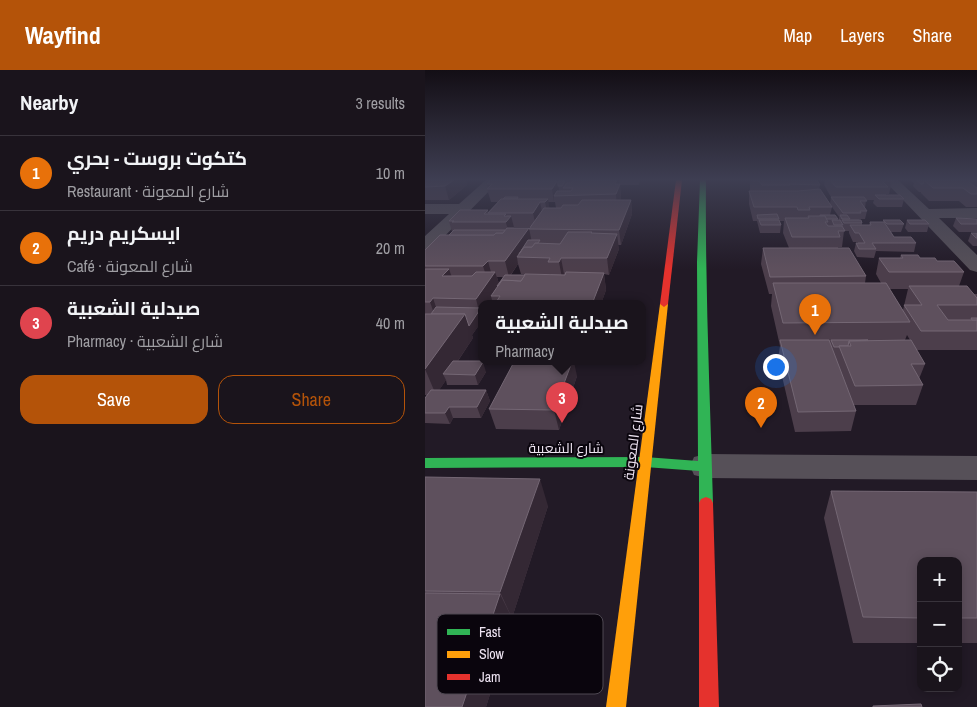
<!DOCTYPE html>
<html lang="en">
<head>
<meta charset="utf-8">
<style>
  :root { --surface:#1a141c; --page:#231d25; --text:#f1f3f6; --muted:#9f9ea3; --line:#38333b; --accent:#b45309 }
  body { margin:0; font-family:"Archivo Narrow",Cairo,sans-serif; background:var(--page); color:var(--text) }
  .controls { position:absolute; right:15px; bottom:15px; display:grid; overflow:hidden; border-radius:10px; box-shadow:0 2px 12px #0003 }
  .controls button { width:45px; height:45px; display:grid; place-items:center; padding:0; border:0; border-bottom:1px solid var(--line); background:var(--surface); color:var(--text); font:25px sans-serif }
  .you { position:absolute; left:350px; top:296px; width:18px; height:18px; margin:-12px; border:4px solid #fff; border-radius:50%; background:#1a73e8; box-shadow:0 0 0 8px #1a73e833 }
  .badge { display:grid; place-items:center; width:32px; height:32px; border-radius:50%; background:var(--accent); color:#fff; font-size:16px; font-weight:700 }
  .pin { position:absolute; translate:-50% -41px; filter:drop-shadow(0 1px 2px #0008) }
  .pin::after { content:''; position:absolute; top:26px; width:18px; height:15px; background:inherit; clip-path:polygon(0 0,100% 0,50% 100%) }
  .popup { position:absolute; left:53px; top:230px; width:168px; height:65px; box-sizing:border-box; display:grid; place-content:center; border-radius:10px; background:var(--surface); filter:drop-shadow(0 1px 4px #0005); font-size:16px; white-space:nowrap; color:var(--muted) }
  .popup b { font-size:19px; color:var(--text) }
  .popup::after { content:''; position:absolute; left:50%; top:100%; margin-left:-10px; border:10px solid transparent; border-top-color:var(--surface) }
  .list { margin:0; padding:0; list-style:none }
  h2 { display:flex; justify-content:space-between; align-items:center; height:65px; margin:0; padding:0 20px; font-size:21px }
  h2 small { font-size:16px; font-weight:400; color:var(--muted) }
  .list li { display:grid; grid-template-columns:32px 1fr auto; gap:15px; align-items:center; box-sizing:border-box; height:75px; padding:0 20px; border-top:1px solid var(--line) }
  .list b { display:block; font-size:19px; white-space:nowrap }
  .list p { margin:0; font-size:16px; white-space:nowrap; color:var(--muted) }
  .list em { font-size:16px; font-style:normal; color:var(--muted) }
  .actions { display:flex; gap:10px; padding:15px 20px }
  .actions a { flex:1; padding:11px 0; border:1px solid var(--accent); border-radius:15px; text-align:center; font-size:18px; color:var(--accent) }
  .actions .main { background:var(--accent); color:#fff }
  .icon { flex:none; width:28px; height:28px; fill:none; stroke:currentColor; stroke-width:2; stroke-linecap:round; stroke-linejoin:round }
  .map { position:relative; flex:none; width:552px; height:637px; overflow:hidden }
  header { display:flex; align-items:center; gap:30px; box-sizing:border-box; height:70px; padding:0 25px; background:var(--accent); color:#fff }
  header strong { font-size:24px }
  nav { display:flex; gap:28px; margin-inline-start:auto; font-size:18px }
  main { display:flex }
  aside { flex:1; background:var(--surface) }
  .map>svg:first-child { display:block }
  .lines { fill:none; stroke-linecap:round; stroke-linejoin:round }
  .street { fill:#565058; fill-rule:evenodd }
  .fast { fill:#30b455; fill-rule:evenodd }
  .slow { fill:#ff9f0a; fill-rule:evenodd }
  .jam { fill:#e5322d; fill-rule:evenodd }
  .wall { fill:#4c3e4b; fill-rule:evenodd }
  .shaded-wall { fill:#342834 }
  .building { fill:#5e505d; stroke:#746774 }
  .labels { text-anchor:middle; stroke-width:4; stroke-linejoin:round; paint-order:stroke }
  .street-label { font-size:14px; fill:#eee4f2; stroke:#0a050d }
  .key { fill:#0a050d; stroke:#4e4852; stroke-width:1 }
  .key-label { font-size:14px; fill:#eee4f2 }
</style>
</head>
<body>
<header>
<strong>Wayfind</strong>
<nav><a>Map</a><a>Layers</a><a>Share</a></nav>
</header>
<main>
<aside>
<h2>Nearby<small>3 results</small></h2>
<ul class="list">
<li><span class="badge" style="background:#e8710a">1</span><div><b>كتكوت بروست - بحري</b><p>Restaurant · شارع المعونة</p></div><em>10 m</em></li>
<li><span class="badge" style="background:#e8710a">2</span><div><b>ايسكريم دريم</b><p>Café · شارع المعونة</p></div><em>20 m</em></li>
<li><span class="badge" style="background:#e0444e">3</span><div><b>صيدلية الشعبية</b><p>Pharmacy · شارع الشعبية</p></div><em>40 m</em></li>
</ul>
<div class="actions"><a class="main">Save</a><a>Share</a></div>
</aside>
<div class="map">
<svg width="552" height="637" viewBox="0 0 552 637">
  <rect width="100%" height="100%" fill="#221a26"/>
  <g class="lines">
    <g class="street">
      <path d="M61,110H75L6,180L0,181V166L24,144H0V134H34Z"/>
      <path d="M459,110H473L504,139L552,138V148H514L552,185V202L545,200Z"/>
      <path d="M281,384L552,386V410L281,408L269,405L265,396L269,387Z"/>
    </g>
    <path class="fast" d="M275,110H281C280,218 285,326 288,433L286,437L281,439L276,437L274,433V401L220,397L0,398V388L220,387L273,391L272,192Z"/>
    <path class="slow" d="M239,231L243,234L201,637H181L235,234Z"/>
    <g class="jam">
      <path d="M251,110H257L243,234L239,237L235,234Z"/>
      <path d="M281,427L286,429L288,433L294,637H274V433L276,429Z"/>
    </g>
  </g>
  <g class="wall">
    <path d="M0,110H41L42,115L24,130H0Z"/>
    <path d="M74,110H215L214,115H195L196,128L195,130H206L207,144L196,175H193L194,179L184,205L179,204L181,220L176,234H69L67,230L57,234V251L47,265L48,268L33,291L61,302L53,315H22L21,310L14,320H61L65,331L56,348H28L25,354L0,353V328L2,325H0V180L24,165L27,162L24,151L63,140V142L73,132H66L62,119L63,118L62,114ZM123,132H130L131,138H124ZM89,157H105L104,159L89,158ZM93,194L96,204H126V205H86ZM72,207H78L74,214Z"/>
    <path d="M325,110H392L395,115L394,119L405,134L406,127L399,115L400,110H466L467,111L464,124H461V125L479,129L477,137H452L448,133L449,130H441L440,138L442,141L440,149H435L434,150L437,153V155H444L445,152H458V150L479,154L476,162H466L469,167L491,173L489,182L451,181L449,188L432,187L429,181L431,173H433V172H428L424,163V161H419L417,177H413V178L441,206L440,213H456L451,204L454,188H475L476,185L512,191L539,202L534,216L549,224H552V280H491L500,294L494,309L498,315L491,335H429L431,341L426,361L370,362L353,289L355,276L346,236L347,224H344L336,194L338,178H364L358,163L359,151H354L356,155L355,163H335L332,151H328L324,134V121H325ZM407,137L414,147V150H412L413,149L405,145ZM464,219H483L478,240ZM482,265L485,270H480Z"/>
    <path d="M484,110H552V137H541L534,131H504L496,123V122H494L488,116L489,113Z"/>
    <path d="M531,148L552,149V162H534L528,156Z"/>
    <path d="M482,150L504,154L502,162H483L480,158Z"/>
    <path d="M546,163H552V176H548L543,171Z"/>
    <path d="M152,306L134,360L71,359L64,339Z"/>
    <path d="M0,407L123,436L87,548L88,550L61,637H0Z"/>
    <path d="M406,421L552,422V573H533V491H496V573H428L399,448Z"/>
  </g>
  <g class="shaded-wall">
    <path d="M29,110H41L42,115L24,130L20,116Z"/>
    <path d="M192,110H194L196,128L192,137L190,114Z"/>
    <path d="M132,111L135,124L129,126V132L127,119Z"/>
    <path d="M123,129L125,142L123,146L120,132Z"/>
    <path d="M206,130L207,144L196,175L194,160Z"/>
    <path d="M115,132L118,146L111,157L108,143Z"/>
    <path d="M81,144L83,150L86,146L90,161L85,167L79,146Z"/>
    <path d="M104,158L107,173L92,187L93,194L84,207L80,191Z"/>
    <path d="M192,164L194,179L184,205L182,188Z"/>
    <path d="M136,188L139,204L137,208L134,192Z"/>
    <path d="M63,191L67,206L70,202L75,216H72L73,221L66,226L67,230L64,234H57V251L47,265L48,268L24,304H18L21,310L11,325L0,299L40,244L54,241L51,229L63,212L58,196Z"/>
    <path d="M24,199L30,216L17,206Z"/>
    <path d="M179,203L181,220L176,234H167Z"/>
    <path d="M8,228L14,246L11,249L5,232Z"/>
    <path d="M58,292L61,302L53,315L50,305Z"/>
    <path d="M147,292H149L152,306L134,360L129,340Z"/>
    <path d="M61,320L65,331L56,348L52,337Z"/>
    <path d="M24,337L28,348L25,354L20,343Z"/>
    <path d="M115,409L123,436L87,548L75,522Z"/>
    <path d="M75,524L88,550L61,637H37Z"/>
  </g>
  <g class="building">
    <path d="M0,110H29L20,116L0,117Z"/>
    <path d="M66,110H102L101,111H132L127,119H62L67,114H62Z"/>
    <path d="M148,110H192L190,114H195L191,124L129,126L132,121H146L148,118H138L142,113H146Z"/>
    <path d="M327,110H392L395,115L364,114L365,115H337L334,111H327Z"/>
    <path d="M405,110H465L467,111H457L463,117H411Z"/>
    <path d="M491,110H514H499L498,114H496Z"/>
    <path d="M499,110H541L552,118V124H546L538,118H508Z"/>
    <path d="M543,110H552V111H545Z"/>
    <path d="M133,111H140L137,116H133Z"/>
    <path d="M395,119L407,137H384L385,140H373L372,137H329L324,121H373Z"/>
    <path d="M450,125H475L479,129H454Z"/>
    <path d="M80,127H93L92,129H78Z"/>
    <path d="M406,127H439L442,131H435L442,141H435L436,143H418Z"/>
    <path d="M76,129H123L120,132H115L108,143H63Z"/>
    <path d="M157,130H206L194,160L104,159L119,138H136L138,135H153Z"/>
    <path d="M35,140H63L59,144H81L79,146H86L81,152H27L29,151H24Z"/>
    <path d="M352,144L354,149H333L332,145Z"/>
    <path d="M395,145H410L413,149H401L400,146H395Z"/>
    <path d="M415,145H422L425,149H417Z"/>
    <path d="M383,146H400L403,152H400L403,156H417L420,161H413L415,167H367L360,148H384Z"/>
    <path d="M531,148L552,149V154H536Z"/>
    <path d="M334,150H354L356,155H336Z"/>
    <path d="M407,150H415L418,155H409Z"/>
    <path d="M417,150H436L437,153H419Z"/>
    <path d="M458,150H475L479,154H462Z"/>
    <path d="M482,150H500L504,154H485Z"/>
    <path d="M445,152H459L469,167H486L491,173H447L451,179H434L431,173H440L434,163H430L425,155H446Z"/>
    <path d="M82,158H104L80,191H63L58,196H0V180L15,165H69L71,163H78Z"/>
    <path d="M29,160H80L78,163H71L69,165H24Z"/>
    <path d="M143,162H167L166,163L192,164L182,188H136L134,192H123L125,188L92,187L99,177H107L110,173L135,174Z"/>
    <path d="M546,163H552V168H551Z"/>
    <path d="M103,170H115L113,173H110L107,177H99L94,184Z"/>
    <path d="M338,178H424L441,206L345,207Z"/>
    <path d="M476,185H493L495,188H510L512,191H529L539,202H464L454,188H478Z"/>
    <path d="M0,199H24L17,206H47L51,202H70L51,229L8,228L5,232H0Z"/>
    <path d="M141,202L179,203L167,234H70L75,226H66L77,210L96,211L100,204L140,205Z"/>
    <path d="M80,205H100L96,211L77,210L73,216H72Z"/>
    <path d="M348,213H461L485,252L358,253Z"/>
    <path d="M484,216H542L552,228V235H512L523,250H552V261H496L479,235H497Z"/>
    <path d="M11,237L56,238L44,256L40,244H6Z"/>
    <path d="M0,244H40L0,299Z"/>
    <path d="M546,248H552V250H547Z"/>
    <path d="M355,270H404L431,341L373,342Z"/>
    <path d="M406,270H443L424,271L423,276H414V277H409Z"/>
    <path d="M486,270L500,294H486L498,315L430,316L414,276H426L424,271Z"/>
    <path d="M28,291H57L58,292L50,305L18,304Z"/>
    <path d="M89,292H147L129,340L64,339Z"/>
    <path d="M6,320H61L52,337H24L20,343H0V328Z"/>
    <path d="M0,407L115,409L75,522L0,521Z"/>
    <path d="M406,421L552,422V548H533V491H496V548L438,547Z"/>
    <path d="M0,523L75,524L37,637H0Z"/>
    <path d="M496,634L497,637H448V636Z"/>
  </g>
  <linearGradient id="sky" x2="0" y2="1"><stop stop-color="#130e15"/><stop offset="0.55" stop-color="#3e3e52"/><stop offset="1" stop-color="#3e3e52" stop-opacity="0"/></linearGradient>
  <rect width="552" height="199" fill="url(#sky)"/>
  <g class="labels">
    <g class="street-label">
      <text transform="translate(208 372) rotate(-83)" y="5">شارع المعونة</text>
      <text x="141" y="383">شارع الشعبية</text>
    </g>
  </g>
  <rect x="12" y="544" width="166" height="80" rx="8" class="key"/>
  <rect x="22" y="559" width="23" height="6" fill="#30b455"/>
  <rect x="22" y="581" width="23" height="7" fill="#ff9f0a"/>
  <rect x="22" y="604" width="23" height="6" fill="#e5322d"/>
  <g class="key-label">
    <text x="54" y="567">Fast</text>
    <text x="54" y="589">Slow</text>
    <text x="54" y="612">Jam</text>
  </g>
</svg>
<div class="controls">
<button>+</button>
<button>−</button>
<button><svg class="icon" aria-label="locate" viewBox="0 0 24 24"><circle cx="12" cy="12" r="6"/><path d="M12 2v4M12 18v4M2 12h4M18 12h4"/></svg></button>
</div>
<div class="you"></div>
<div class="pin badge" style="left:390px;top:265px;background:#e8710a">1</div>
<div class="pin badge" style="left:336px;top:358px;background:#e8710a">2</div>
<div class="pin badge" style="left:137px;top:353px;background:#e0444e">3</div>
<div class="popup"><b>صيدلية الشعبية</b>Pharmacy</div>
</div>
</main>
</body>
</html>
